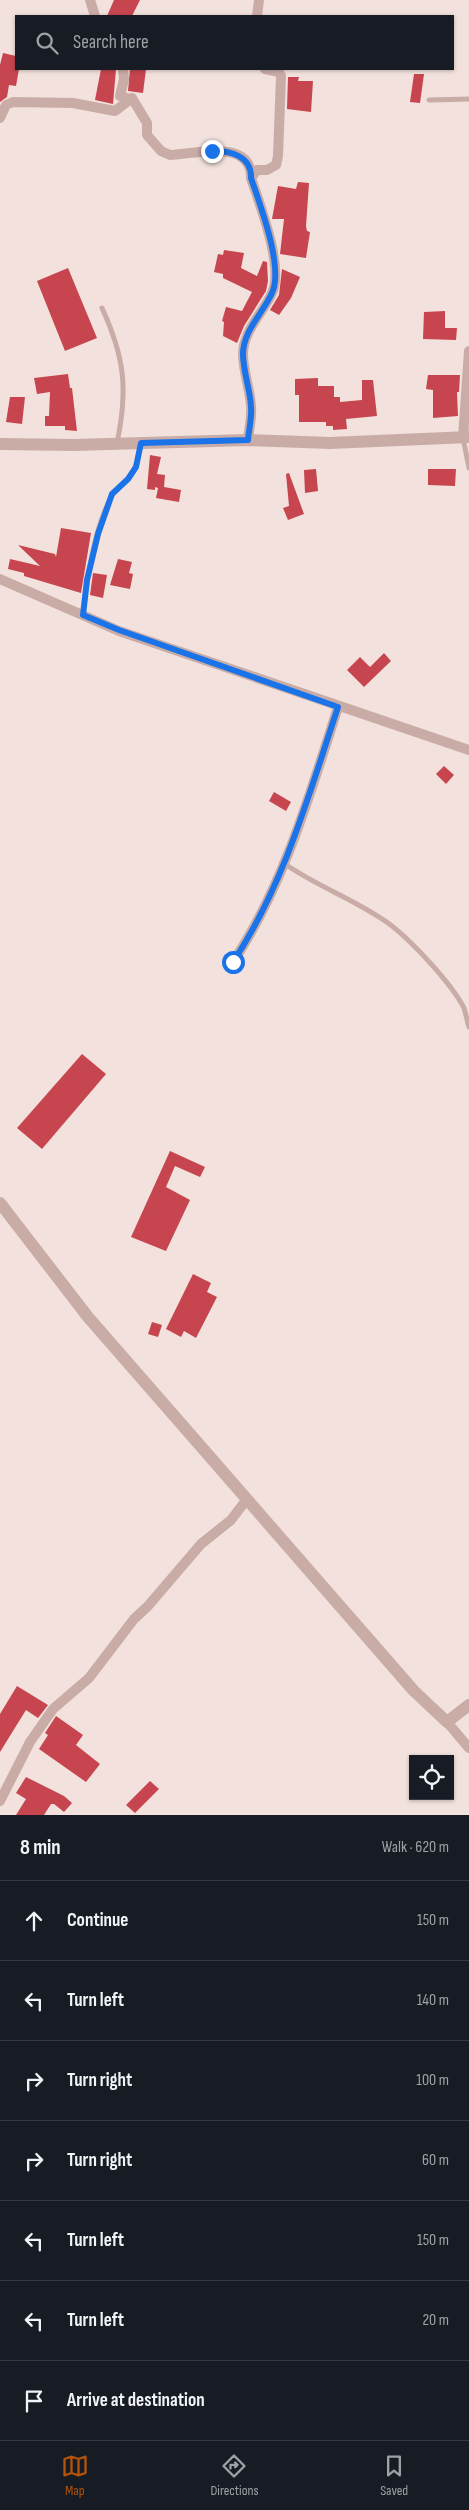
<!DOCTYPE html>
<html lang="en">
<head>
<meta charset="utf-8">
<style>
  :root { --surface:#171b24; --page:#242831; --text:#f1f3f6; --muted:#9ea1a6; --line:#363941; --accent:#b45309 }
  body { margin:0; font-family:"Sofia Sans Condensed",sans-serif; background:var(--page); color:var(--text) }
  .controls { position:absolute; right:15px; bottom:15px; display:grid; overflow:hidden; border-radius:0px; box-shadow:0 1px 4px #0004 }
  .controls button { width:45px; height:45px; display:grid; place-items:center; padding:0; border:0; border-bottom:1px solid var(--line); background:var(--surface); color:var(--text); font:25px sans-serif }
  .stop { position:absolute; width:15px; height:15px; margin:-11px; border:4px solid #1a73e8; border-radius:50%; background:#fff }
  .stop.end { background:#1a73e8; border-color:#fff; box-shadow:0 1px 5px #0008 }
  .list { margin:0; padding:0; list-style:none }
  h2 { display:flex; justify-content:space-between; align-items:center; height:65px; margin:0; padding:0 20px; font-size:21px }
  h2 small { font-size:16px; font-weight:400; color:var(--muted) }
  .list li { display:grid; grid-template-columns:32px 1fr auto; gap:15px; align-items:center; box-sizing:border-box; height:80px; padding:0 20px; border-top:1px solid var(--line) }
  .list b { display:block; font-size:19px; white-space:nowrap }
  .list em { font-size:16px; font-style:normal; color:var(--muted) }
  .icon { flex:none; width:28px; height:28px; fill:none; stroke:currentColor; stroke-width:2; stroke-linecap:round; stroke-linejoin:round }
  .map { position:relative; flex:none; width:469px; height:1815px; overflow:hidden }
  .search { position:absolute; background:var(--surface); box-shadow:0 1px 4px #0004; left:15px; right:15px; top:15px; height:55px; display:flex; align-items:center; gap:12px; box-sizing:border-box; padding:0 18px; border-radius:0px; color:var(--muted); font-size:19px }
  .sheet { height:625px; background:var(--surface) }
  nav { display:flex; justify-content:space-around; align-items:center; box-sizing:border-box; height:70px; border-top:1px solid var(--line); background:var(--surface); font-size:14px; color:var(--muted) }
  nav a { display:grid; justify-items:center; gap:2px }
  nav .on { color:var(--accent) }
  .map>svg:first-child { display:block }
  .building { fill:#c7454e }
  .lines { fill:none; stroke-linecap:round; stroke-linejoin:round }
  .service { stroke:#caaca7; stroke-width:5 }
  .minor { stroke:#caaca7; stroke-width:10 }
  .tertiary { stroke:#caaca7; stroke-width:12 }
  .route { stroke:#1a73e8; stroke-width:6 }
</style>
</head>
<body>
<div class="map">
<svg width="469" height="1815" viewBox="0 0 469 1815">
  <rect width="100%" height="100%" fill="#f2e1dc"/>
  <g class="building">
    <path d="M114,0H140L132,16H107Z"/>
    <path d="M3,53L16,56V69H19L16,86L9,85L7,97L0,102V65Z"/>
    <path d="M101,69H116L113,104L95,100Z"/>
    <path d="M130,69H146L143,93L128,91Z"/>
    <path d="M414,74H424L420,103L410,102Z"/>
    <path d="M288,77H299L298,81H313L311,112L287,109Z"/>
    <path d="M298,182L309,183L306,226L307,231L310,232L306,258L280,254L284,219H272L278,186L296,189Z"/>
    <path d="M224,250L244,253L241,268L257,276L263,261L267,262L268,281L266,291L244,326L237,343L223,336L224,322L222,321L226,307L242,311L252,292L223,278V274L214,272L218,254L223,255Z"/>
    <path d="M68,268L97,338L65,351L37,281Z"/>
    <path d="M282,269L300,277L291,298L279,315L270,310L279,295Z"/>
    <path d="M445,311V328H457L456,340L423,339L424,312Z"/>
    <path d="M68,374L70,388H72L77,431L65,430V426H45V416H49L50,392L37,394L34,378Z"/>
    <path d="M428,375H460L459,392H457L458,416L433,418V390L426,389Z"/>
    <path d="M318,378V386H334V397H340V402L362,400V380H373L377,416L346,419L347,429L333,430V426H326V422H299V395H295V379Z"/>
    <path d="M10,397H25L22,424L6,422Z"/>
    <path d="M150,455L161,457L157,474L165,475L164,487L181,490L179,502L156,498L158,488L155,487V490L147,489Z"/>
    <path d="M316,469L318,491L305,493L304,470Z"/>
    <path d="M428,469H456L455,486L428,485Z"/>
    <path d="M289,473L304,514L288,520L283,508L289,506L286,474Z"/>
    <path d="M61,528L91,533L81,593L24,576V573L8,569L10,559L40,566L18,545L55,554L56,557Z"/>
    <path d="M118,559L132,562L129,573L133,574L130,589L110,585Z"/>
    <path d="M93,573L107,575L103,598L90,595Z"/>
    <path d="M384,653L391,661L364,687L347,670L360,657L370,667Z"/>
    <path d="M444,766L454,775L446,784L436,774Z"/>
    <path d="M274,792L291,802L286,811L269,801Z"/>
    <path d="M82,1054L106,1074L42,1149L17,1128Z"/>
    <path d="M170,1151L205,1167L200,1177L175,1166L166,1187L190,1200L166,1251L131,1237Z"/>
    <path d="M193,1274L211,1283L207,1292L217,1297L196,1338L184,1331L181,1337L166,1329Z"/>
    <path d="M152,1322L162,1325L158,1337L148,1334Z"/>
    <path d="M17,1686L48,1705L38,1718L26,1710L0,1752V1714Z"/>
    <path d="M56,1716L83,1735L76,1745L100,1764L86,1782L39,1749L48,1735L45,1733Z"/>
    <path d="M26,1777L64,1796L72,1803L64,1812L54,1804H51L44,1815H16L26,1799L16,1793Z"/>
    <path d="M150,1781L159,1789L135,1813L126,1805Z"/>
  </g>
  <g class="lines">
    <g class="service">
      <path d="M429,100L469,99"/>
      <path d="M102,308C125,358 128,390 117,443"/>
      <path d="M463,438L469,468"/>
      <path d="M83,615C87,579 94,527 112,496C115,489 123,485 128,479C137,469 138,457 140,444"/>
      <path d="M285,864C318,887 356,900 388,923C410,939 452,984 464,1008C466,1014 467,1021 469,1027"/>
    </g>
    <g class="minor">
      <path d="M90,0L95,16"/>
      <path d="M257,16L259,0"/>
      <path d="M123,69L124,79L120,96L127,98L128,101"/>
      <path d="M0,118L6,105L13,102L73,103L115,111L132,98L147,123V135L161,151L170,155C194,154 252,138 251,178C260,205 284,267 272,293C263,313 243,331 243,354C243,371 250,389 251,406C252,418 249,429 248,440"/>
      <path d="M251,178L257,170H267L276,165L278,156L281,76L279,72L265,69"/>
      <path d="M463,438L469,351"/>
      <path d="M0,579L119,631L469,750"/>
      <path d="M233,962C284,885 310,794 338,707"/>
      <path d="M447,1722L469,1748"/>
      <path d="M0,1801L30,1742L53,1709L89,1678L134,1619L148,1606L201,1544L231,1520L247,1499"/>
    </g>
    <g class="tertiary">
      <path d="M0,444L74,445L248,440L330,443L469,437"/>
      <path d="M0,1203L88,1317L414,1691L447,1722L469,1705"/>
    </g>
  </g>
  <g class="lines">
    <path class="route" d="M212,151C231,150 252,157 251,178C260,205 284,267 272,293C263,313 243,331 243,354C243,371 250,389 251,406C252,418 249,429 248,440L141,443L136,467L128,479L112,494L98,534L87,580L83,615L119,630L338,707C309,794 284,885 233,962"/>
  </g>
</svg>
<div class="controls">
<button><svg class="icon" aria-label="locate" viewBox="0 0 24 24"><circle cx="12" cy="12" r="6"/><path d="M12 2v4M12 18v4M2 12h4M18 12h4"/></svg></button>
</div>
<div class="stop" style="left:233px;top:962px"></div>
<div class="stop end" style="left:212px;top:151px"></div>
<div class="search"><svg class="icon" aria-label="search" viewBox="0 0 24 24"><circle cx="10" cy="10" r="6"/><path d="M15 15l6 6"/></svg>Search here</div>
</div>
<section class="sheet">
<h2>8 min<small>Walk · 620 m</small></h2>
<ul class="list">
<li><svg class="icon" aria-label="ahead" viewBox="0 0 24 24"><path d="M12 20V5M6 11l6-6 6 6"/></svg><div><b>Continue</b></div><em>150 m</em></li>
<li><svg class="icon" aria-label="left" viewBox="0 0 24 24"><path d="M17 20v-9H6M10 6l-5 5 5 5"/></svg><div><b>Turn left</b></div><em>140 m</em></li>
<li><svg class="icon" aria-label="right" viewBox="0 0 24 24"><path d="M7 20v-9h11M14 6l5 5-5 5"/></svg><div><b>Turn right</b></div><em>100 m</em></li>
<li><svg class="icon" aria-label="right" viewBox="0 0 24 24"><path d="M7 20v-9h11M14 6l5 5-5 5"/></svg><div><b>Turn right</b></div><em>60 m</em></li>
<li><svg class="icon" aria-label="left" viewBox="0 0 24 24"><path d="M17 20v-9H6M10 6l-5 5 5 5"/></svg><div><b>Turn left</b></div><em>150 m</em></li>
<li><svg class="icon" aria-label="left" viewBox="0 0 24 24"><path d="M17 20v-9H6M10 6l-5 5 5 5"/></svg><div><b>Turn left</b></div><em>20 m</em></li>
<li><svg class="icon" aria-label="arrive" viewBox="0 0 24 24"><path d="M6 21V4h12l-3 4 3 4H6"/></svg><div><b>Arrive at destination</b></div></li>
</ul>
</section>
<nav>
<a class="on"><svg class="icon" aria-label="map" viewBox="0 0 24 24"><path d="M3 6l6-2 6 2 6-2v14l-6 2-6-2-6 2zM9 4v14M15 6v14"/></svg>Map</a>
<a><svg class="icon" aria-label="directions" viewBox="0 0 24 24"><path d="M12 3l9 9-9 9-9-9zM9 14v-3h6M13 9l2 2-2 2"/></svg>Directions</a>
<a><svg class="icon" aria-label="saved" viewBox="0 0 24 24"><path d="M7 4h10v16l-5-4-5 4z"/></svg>Saved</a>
</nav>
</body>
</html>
